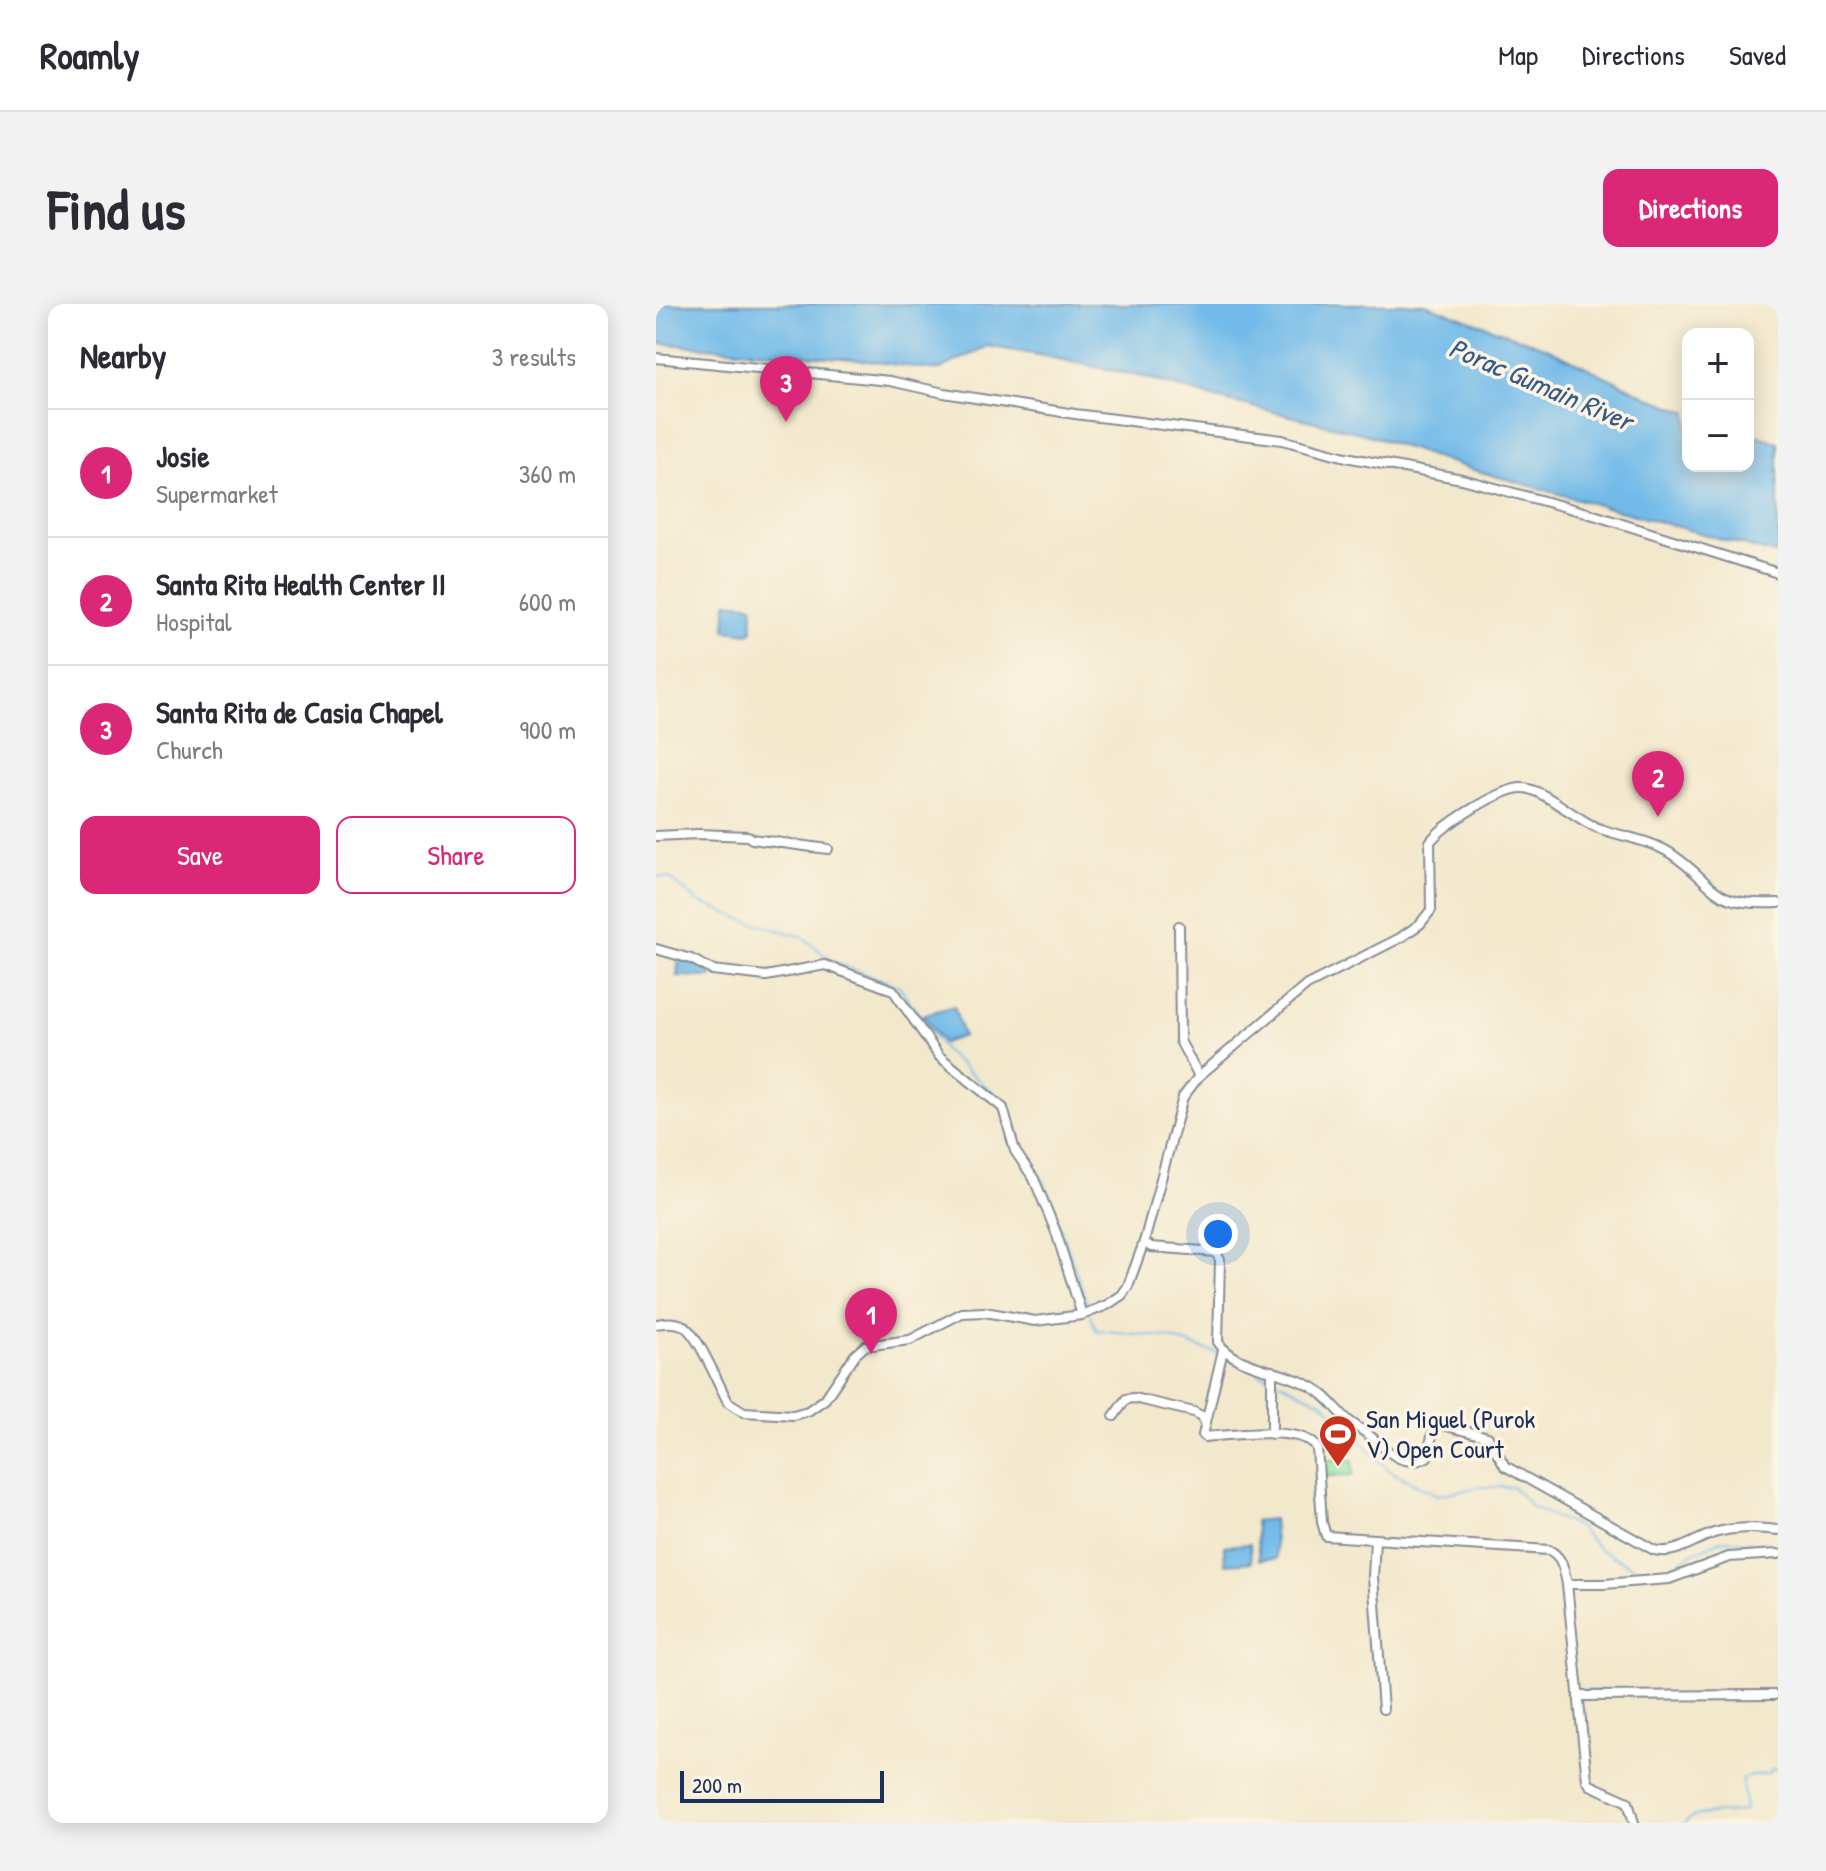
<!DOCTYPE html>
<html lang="en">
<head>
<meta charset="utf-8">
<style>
  :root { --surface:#fff; --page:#f2f2f3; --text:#2b2b33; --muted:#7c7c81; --line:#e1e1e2; --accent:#db2777 }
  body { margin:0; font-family:"Patrick Hand",sans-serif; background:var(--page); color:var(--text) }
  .controls { position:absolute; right:24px; top:24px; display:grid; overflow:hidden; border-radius:16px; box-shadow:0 4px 20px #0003 }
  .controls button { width:72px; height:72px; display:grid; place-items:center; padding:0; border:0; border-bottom:2px solid var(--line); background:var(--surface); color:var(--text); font:40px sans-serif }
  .scale { position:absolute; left:24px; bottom:20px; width:204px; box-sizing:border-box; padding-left:8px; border:4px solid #1b2f5e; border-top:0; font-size:22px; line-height:28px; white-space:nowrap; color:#1b2f5e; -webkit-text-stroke:6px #fcf5e5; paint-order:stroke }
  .you { position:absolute; left:562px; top:930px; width:28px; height:28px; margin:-20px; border:6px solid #fff; border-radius:50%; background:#1a73e8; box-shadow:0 0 0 12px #1a73e833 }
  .badge { display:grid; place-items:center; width:52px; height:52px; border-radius:50%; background:var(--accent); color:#fff; font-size:26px; font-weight:700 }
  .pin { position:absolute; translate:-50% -66px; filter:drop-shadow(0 2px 4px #0008) }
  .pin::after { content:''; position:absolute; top:42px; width:28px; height:24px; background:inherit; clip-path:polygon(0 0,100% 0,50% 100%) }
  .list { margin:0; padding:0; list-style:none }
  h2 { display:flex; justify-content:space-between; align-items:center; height:104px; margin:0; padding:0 32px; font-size:34px }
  h2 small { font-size:26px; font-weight:400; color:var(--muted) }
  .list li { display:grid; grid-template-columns:52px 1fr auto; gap:24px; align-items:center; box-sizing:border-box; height:128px; padding:0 32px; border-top:2px solid var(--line) }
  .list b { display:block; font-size:30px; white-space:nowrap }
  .list p { margin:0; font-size:26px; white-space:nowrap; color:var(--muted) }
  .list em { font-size:26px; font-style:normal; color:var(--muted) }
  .actions { display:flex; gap:16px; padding:24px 32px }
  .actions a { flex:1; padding:18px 0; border:2px solid var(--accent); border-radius:16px; text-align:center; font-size:28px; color:var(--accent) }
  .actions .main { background:var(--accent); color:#fff }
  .map { position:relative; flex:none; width:1122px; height:1519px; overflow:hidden; border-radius:16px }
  header { display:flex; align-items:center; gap:48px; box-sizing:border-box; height:112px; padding:0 40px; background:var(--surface); border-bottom:2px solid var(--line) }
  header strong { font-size:38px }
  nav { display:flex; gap:44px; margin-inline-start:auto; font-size:28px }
  .intro { display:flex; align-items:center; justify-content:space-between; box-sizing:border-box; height:192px; padding:0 48px }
  h1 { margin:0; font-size:56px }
  .button { padding:20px 36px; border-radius:16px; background:var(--accent); color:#fff; font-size:28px; font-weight:700 }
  main { display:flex; gap:48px; padding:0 48px }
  aside { flex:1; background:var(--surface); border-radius:16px; box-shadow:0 4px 20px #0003 }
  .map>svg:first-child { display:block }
  .green { fill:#89e2a6; stroke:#528882; stroke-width:2 }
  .water { fill:#71bae9; stroke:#4674a4; stroke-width:2 }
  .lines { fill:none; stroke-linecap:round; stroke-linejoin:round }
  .stream { stroke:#71bae9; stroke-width:2 }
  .minor-casing { stroke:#868c95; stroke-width:12 }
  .minor { stroke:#fff; stroke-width:8 }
  .labels { text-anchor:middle; stroke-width:7; stroke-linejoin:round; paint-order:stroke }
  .poi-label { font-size:26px; fill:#1b2f5e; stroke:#fcf5e5; text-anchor:start }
  .water-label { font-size:28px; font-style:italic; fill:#355988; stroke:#fcf5e5 }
</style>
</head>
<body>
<header>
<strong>Roamly</strong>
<nav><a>Map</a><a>Directions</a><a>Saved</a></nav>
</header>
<div class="intro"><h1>Find us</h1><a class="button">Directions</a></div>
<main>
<aside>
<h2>Nearby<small>3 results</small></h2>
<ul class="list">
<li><span class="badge">1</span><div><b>Josie</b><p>Supermarket</p></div><em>360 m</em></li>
<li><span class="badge">2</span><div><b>Santa Rita Health Center II</b><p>Hospital</p></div><em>600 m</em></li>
<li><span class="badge">3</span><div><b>Santa Rita de Casia Chapel</b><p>Church</p></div><em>900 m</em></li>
</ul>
<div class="actions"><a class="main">Save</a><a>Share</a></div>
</aside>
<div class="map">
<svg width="1122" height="1519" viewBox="0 0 1122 1519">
  <rect width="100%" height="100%" fill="#fcf5e5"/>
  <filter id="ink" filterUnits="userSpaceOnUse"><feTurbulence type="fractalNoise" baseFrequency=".0125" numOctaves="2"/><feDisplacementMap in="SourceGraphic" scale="16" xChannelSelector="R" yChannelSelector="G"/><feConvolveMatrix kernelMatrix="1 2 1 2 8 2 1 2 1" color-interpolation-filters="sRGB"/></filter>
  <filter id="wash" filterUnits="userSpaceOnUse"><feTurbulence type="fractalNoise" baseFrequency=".006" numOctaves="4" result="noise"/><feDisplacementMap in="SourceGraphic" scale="32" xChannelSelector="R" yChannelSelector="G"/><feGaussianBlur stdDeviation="1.8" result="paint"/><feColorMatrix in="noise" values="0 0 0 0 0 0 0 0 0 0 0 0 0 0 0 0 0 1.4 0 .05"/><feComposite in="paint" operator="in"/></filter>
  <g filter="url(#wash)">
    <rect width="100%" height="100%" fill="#f2e8cc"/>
    <path class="green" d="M666,1156H697V1171L666,1172Z"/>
    <g class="water">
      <path d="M0,0H769L891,44L994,94L1032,108V162H1092V129L1122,138V251L821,167L709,130L552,92L492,74L383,51L332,42L282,66L196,55L0,39Z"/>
      <path d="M71,298L97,301L96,326L93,329L69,326Z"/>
      <path d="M23,653L56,668L55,673L21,672Z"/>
      <path d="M298,702L307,732L287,739L267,711Z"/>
      <path d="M617,1215L620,1255L603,1256L599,1217Z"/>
      <path d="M594,1240L595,1258L569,1260L568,1242Z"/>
    </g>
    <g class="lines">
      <g class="stream">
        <path d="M0,573L14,574L41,597L85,615L147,633L177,658L243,682L289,747L351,801L364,845L388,877L433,1005"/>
        <path d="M435,1011L440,1026L511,1033L563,1050"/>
        <path d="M569,1053L614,1074"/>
        <path d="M620,1076L668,1099L734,1167L782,1191L825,1183H857L876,1203L922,1223L943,1245L979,1264H1015L1038,1248L1066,1236L1112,1240"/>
        <path d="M924,1387L954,1388"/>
        <path d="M1028,1519C1042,1505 1070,1512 1089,1506L1086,1474L1114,1469L1115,1465H1122"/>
      </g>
    </g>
  </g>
  <g filter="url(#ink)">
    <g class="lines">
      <g class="minor-casing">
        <g id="minor">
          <path d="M0,54L234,77L288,89L419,110L626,136L690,153L806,175L928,208L1122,269"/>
          <path d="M0,532L42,530L92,532L96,535L172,545"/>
          <path d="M523,622L524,737L543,772"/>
          <path d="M0,645L35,655L56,666L110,672L169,661L237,686L283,752L347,804L359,847L378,875L400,928L426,1011"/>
          <path d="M488,938L495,943L560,948L564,956L562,1038C580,1067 639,1066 666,1090C676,1098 683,1108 692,1116C699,1122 706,1126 713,1131C730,1145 747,1166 771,1153L779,1119L832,1133L849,1162L998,1246C1019,1252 1039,1235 1058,1229C1080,1222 1100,1224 1122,1226"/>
          <path d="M0,1020C8,1019 17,1017 26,1021C42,1029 62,1080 72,1098L88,1108L137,1111L152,1107L169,1095L199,1051L209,1042L254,1036L306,1009L329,1008L379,1017L426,1011L451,1001L466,991L472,982L488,938L527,793L543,772L651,681L744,634L764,620L775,606L774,538C786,521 846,483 867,484C887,485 921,516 942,524C966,533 996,536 1017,551C1064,584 1054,602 1122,599"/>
          <path d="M567,1046L547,1131L549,1133C575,1131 648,1121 661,1144L666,1218L670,1232L893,1246C907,1253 908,1266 911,1280H947L1013,1275L1073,1253L1122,1250"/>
          <path d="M458,1112L470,1095L478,1094L538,1108L546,1112L548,1117"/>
          <path d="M616,1130V1067"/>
          <path d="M719,1236L717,1273L727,1405"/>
          <path d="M911,1280L931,1476L934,1481L972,1498L978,1519"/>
          <path d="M922,1392L1118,1391"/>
        </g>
      </g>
      <use href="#minor" class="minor"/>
    </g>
  </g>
  <defs>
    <g id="stadium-pin" transform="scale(2)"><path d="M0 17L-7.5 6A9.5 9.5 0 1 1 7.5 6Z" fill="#c8321e" stroke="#fcf5e5"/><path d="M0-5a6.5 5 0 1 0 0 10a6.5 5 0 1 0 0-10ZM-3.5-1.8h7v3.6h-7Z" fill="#fff"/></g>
  </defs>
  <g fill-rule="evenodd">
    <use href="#stadium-pin" x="682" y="1130"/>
  </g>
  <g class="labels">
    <g class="poi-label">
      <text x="710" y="1124">San Miguel (Purok<tspan x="710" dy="30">V) Open Court</tspan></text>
    </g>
    <g class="water-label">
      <text transform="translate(885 80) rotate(23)" y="10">Porac Gumain River</text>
    </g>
  </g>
</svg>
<div class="controls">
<button>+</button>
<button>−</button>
</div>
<div class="scale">200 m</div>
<div class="you"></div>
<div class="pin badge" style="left:215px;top:1050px">1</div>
<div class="pin badge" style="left:1002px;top:513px">2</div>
<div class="pin badge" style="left:130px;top:118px">3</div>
</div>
</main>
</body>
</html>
